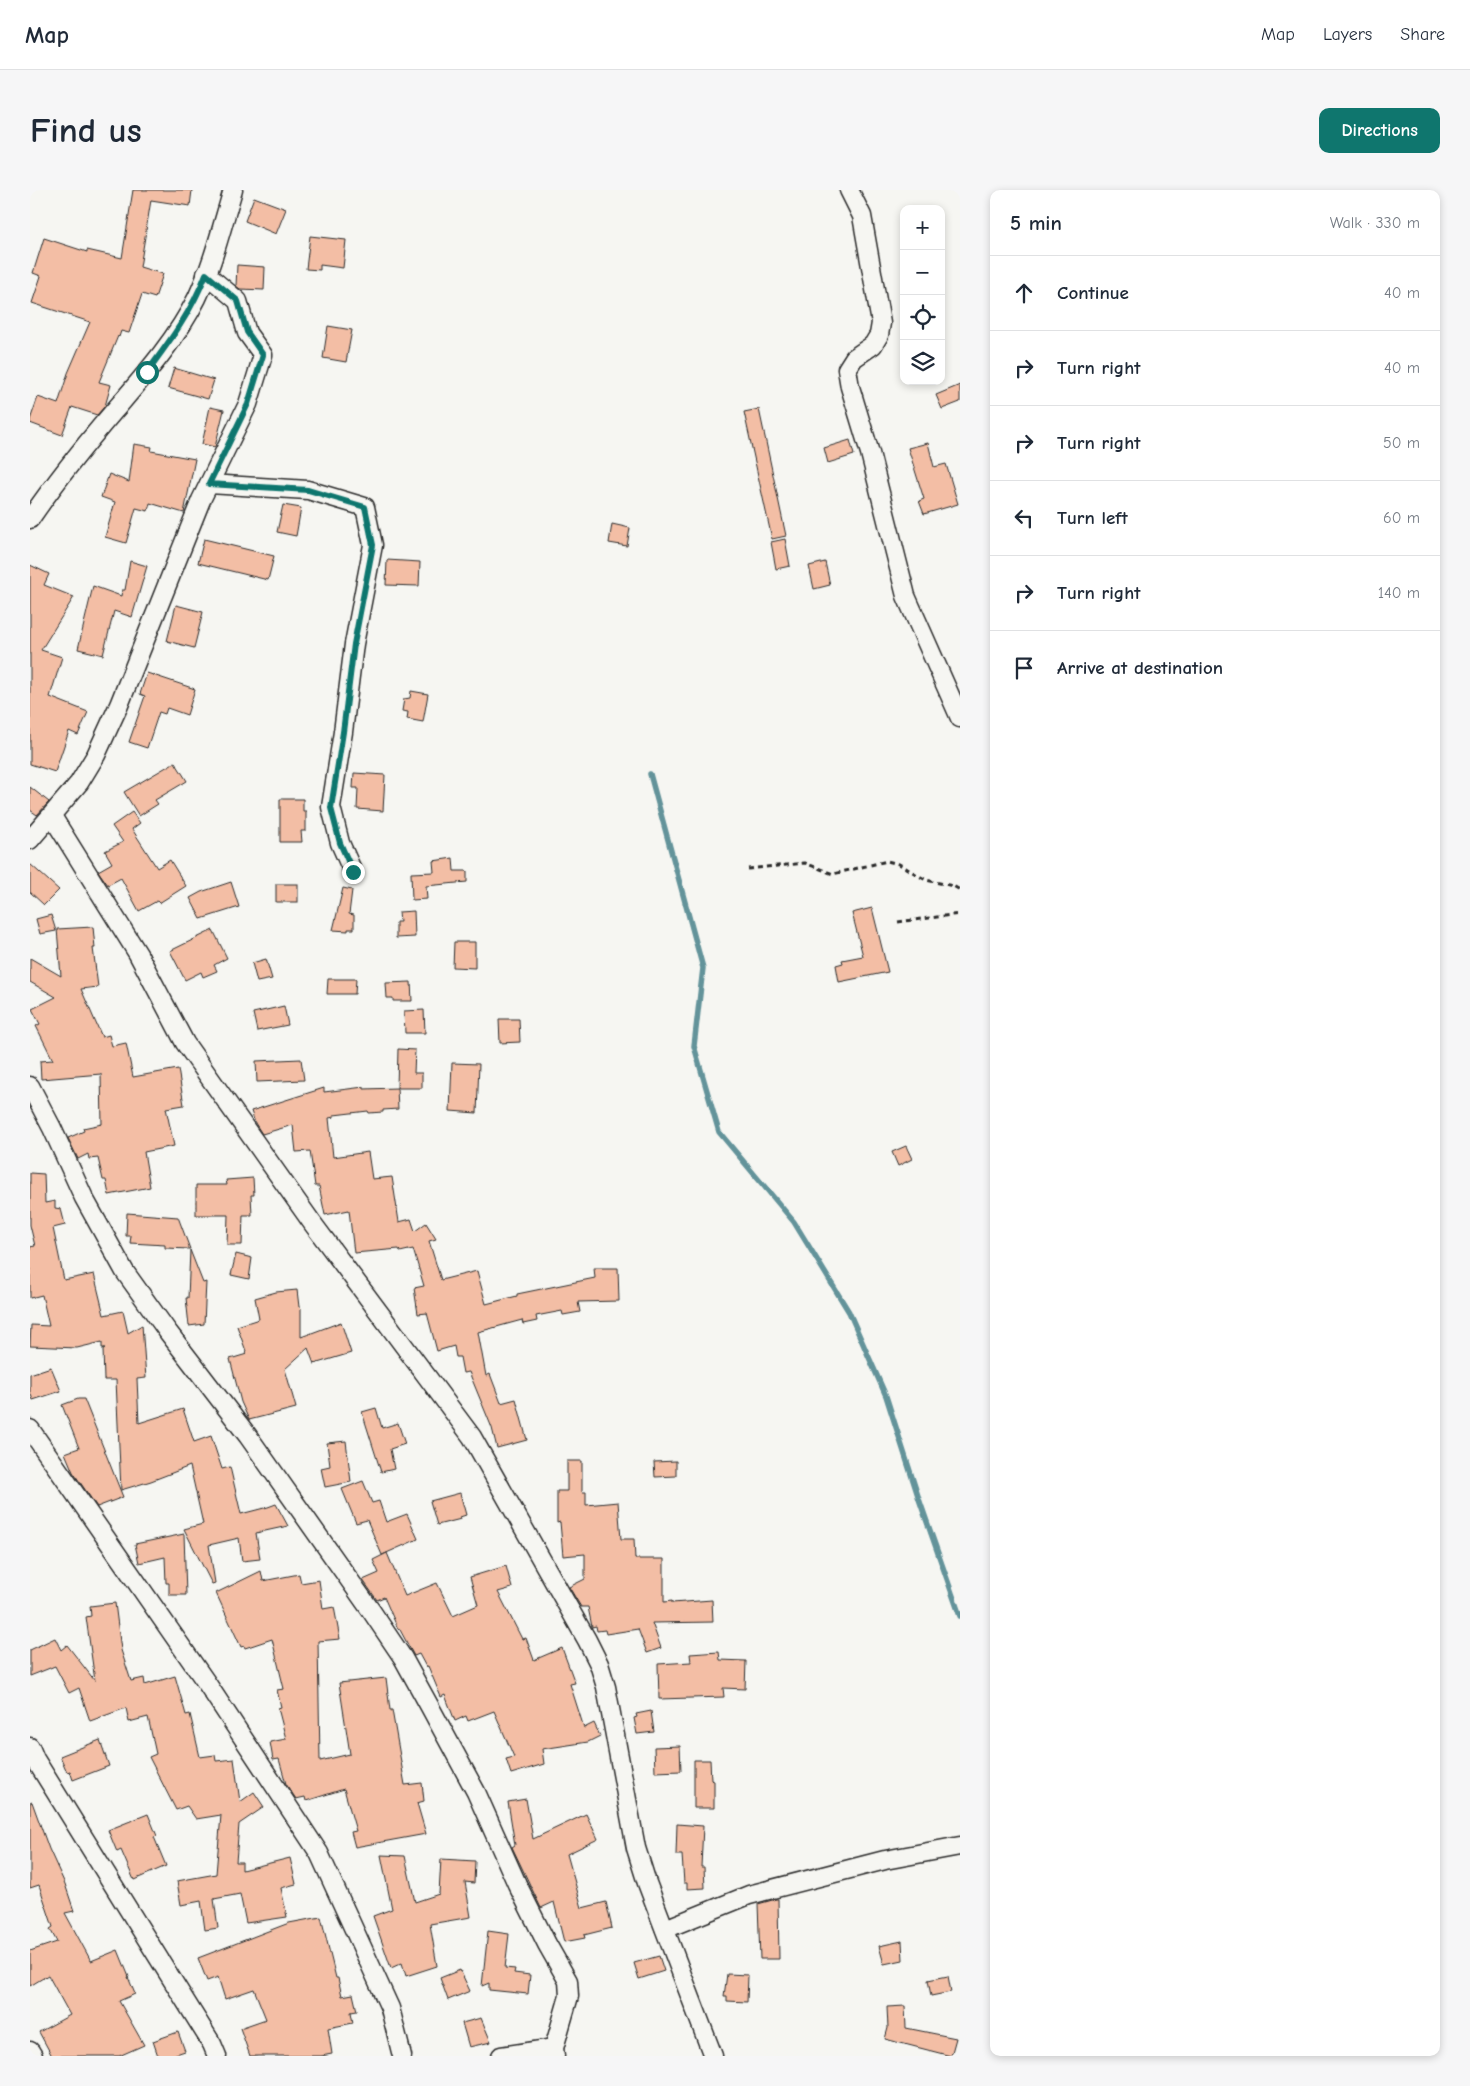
<!DOCTYPE html>
<html lang="en">
<head>
<meta charset="utf-8">
<style>
  :root { --surface:#fff; --page:#f6f6f7; --text:#1f2937; --muted:#747a83; --line:#e0e1e3; --accent:#0f766e }
  body { margin:0; font-family:"Comic Neue",sans-serif; background:var(--page); color:var(--text) }
  .controls { position:absolute; right:15px; top:15px; display:grid; overflow:hidden; border-radius:10px; box-shadow:0 2px 8px #0003 }
  .controls button { width:45px; height:45px; display:grid; place-items:center; padding:0; border:0; border-bottom:1px solid var(--line); background:var(--surface); color:var(--text); font:25px sans-serif }
  .stop { position:absolute; width:15px; height:15px; margin:-11px; border:4px solid #0f766e; border-radius:50%; background:#fff }
  .stop.end { background:#0f766e; border-color:#fff; box-shadow:0 1px 5px #0008 }
  .list { margin:0; padding:0; list-style:none }
  h2 { display:flex; justify-content:space-between; align-items:center; height:65px; margin:0; padding:0 20px; font-size:21px }
  h2 small { font-size:16px; font-weight:400; color:var(--muted) }
  .list li { display:grid; grid-template-columns:32px 1fr auto; gap:15px; align-items:center; box-sizing:border-box; height:75px; padding:0 20px; border-top:1px solid var(--line) }
  .list b { display:block; font-size:19px; white-space:nowrap }
  .list em { font-size:16px; font-style:normal; color:var(--muted) }
  .icon { flex:none; width:28px; height:28px; fill:none; stroke:currentColor; stroke-width:2; stroke-linecap:round; stroke-linejoin:round }
  .map { position:relative; flex:none; width:930px; height:1866px; overflow:hidden; border-radius:10px }
  header { display:flex; align-items:center; gap:30px; box-sizing:border-box; height:70px; padding:0 25px; background:var(--surface); border-bottom:1px solid var(--line) }
  header strong { font-size:24px }
  nav { display:flex; gap:28px; margin-inline-start:auto; font-size:18px }
  .intro { display:flex; align-items:center; justify-content:space-between; box-sizing:border-box; height:120px; padding:0 30px }
  h1 { margin:0; font-size:35px }
  .button { padding:12px 22px; border-radius:10px; background:var(--accent); color:#fff; font-size:18px; font-weight:700 }
  main { display:flex; gap:30px; padding:0 30px }
  aside { flex:1; background:var(--surface); border-radius:10px; box-shadow:0 2px 8px #0003 }
  .map>svg:first-child { display:block }
  .lines { fill:none; stroke-linecap:round; stroke-linejoin:round }
  .stream { stroke:#63939a; stroke-width:5.5 }
  .building { fill:#f3bea5; stroke:#2b2b2b }
  .street-casing { stroke:#2b2b2b; stroke-width:21 }
  .path { stroke:#2b2b2b; stroke-width:3; stroke-dasharray:5 4; stroke-linecap:butt }
  .street { stroke:#f6f6f2; stroke-width:18 }
  .route { stroke:#0f766e; stroke-width:6 }
</style>
</head>
<body>
<header>
<strong>Map</strong>
<nav><a>Map</a><a>Layers</a><a>Share</a></nav>
</header>
<div class="intro"><h1>Find us</h1><a class="button">Directions</a></div>
<main>
<div class="map">
<svg width="930" height="1866" viewBox="0 0 930 1866">
  <rect width="100%" height="100%" fill="#f6f6f2"/>
  <filter id="ink" filterUnits="userSpaceOnUse"><feTurbulence type="fractalNoise" baseFrequency=".02" numOctaves="2"/><feDisplacementMap in="SourceGraphic" scale="10" xChannelSelector="R" yChannelSelector="G"/><feConvolveMatrix kernelMatrix="1 2 1 2 8 2 1 2 1" color-interpolation-filters="sRGB"/></filter>
  <g filter="url(#ink)">
    <g class="lines">
      <path class="stream" d="M620,584L673,778L664,856L689,942L764,1032L819,1122L856,1206L889,1309L930,1426"/>
    </g>
    <g class="building">
      <path d="M103,0H162L160,16L121,10L110,77L133,84L125,108L112,104L99,143L91,141L89,147L88,146L69,192L81,195L75,216L67,225L42,217L32,245L0,233V230L8,207L28,214L38,183L60,132L2,113L11,86L3,83L14,48L57,62V60L92,68Z"/>
      <path d="M224,7L256,19L246,44L215,31Z"/>
      <path d="M280,46L316,50L313,78L290,75V80L276,79Z"/>
      <path d="M207,75L235,77L234,100L210,99L206,96Z"/>
      <path d="M298,136L322,140L316,172L293,168Z"/>
      <path d="M144,178L184,190L178,209L138,198Z"/>
      <path d="M930,195V212L912,219L906,205Z"/>
      <path d="M180,217L194,220L185,257L172,254Z"/>
      <path d="M729,219L756,346L742,349L714,222Z"/>
      <path d="M820,250L824,265L798,273L794,258Z"/>
      <path d="M898,253L904,277L916,274L928,314L894,324L889,311L894,309L878,258Z"/>
      <path d="M104,254L122,257L121,261L165,269L154,323L120,313L118,321L106,318L96,353L75,347L85,312L71,307L79,284L99,292Z"/>
      <path d="M253,315L271,318L266,346L247,342Z"/>
      <path d="M582,334L600,338L597,356L579,353Z"/>
      <path d="M174,349L244,366L238,390L168,373Z"/>
      <path d="M755,349L760,376L746,379L741,352Z"/>
      <path d="M357,370L390,372L389,396L356,395Z"/>
      <path d="M100,371L117,376L102,427L84,421L73,465L48,459L63,396L91,406L92,400H95Z"/>
      <path d="M795,372L800,395L784,399L779,376Z"/>
      <path d="M0,375L19,384L14,395L44,407L11,460L32,467L20,507L58,522L48,545L39,541L25,582L0,574Z"/>
      <path d="M146,415L173,422L164,458L137,451Z"/>
      <path d="M117,483L165,499L157,525L137,518L135,524L129,522L117,558L99,552L115,506L110,504Z"/>
      <path d="M381,501L398,504L393,532L377,529L378,522L372,521L374,509L380,508Z"/>
      <path d="M145,572L157,591L125,610L128,614L109,626L94,602Z"/>
      <path d="M324,583L355,585L353,621L327,619L328,598H323Z"/>
      <path d="M0,597L19,612L7,625L0,620Z"/>
      <path d="M250,609H273V621H276V641H271L272,652H250Z"/>
      <path d="M102,622L110,633L102,639L127,678L140,670L156,696L129,713L127,711L109,721L91,688L78,695L68,681L82,673L75,661L93,652L82,636Z"/>
      <path d="M423,668L424,681H437V692L396,696L397,709L382,710L381,683L404,682L403,671Z"/>
      <path d="M0,674L29,700L14,715L0,702Z"/>
      <path d="M201,692L209,717L171,729L160,708L171,702Z"/>
      <rect x="246" y="694" width="22" height="18"/>
      <path d="M313,698L322,700L319,724L324,725V739H318V741L303,740Z"/>
      <path d="M842,718L858,782L809,792L806,775L813,773L812,770L833,766L822,723Z"/>
      <path d="M384,721L385,747L366,748V732H370L369,722Z"/>
      <path d="M21,725L26,741L10,744L6,729Z"/>
      <path d="M63,737L65,758H63L68,797L51,799L72,847L79,845L82,856L96,853L103,887L148,879L154,915L136,918L144,956L114,962L120,997L79,1005L76,990H73L68,968L59,969L58,964L48,969L38,948L54,941L53,938L72,934L71,884L11,889L10,871L23,870L6,836L10,834L2,819L26,807L0,792V768L31,786L27,739Z"/>
      <path d="M183,740L197,768L184,775L187,781L173,787L171,782L155,790L140,761Z"/>
      <path d="M424,752H445V778L423,777Z"/>
      <path d="M236,769L242,789L227,792L222,773Z"/>
      <path d="M298,789H326L325,804H297Z"/>
      <path d="M381,792L382,811H363V808H357L356,793Z"/>
      <path d="M254,816L258,835L227,841L223,823Z"/>
      <path d="M394,820L395,843H375L374,821Z"/>
      <path d="M469,829H489L490,852L470,853Z"/>
      <path d="M368,859L385,860L384,883H392V898H367Z"/>
      <path d="M271,869L274,890L227,892L226,871Z"/>
      <path d="M422,873L449,874L447,923L420,921Z"/>
      <path d="M334,897V899L367,898L368,919L353,920V922L339,923L338,921L304,925V927L299,928L303,967L338,962L342,989L362,987L369,1032L381,1029L385,1041L396,1033L406,1049L399,1051L411,1090L447,1081L456,1114L487,1106V1104L565,1088L564,1078H588L589,1111L548,1112L550,1122L533,1125L532,1121L506,1126L507,1131L493,1134L492,1130L448,1142L456,1186L460,1184L471,1213L486,1209L497,1250L467,1258L462,1238L439,1182L433,1183L430,1167H426L424,1156L407,1161L397,1123L388,1124L384,1098L394,1096L383,1059L370,1062L369,1059L324,1063L319,1020L295,1025L289,996H285L280,961L266,962L263,935L232,944L225,933L221,921L294,898V902Z"/>
      <path d="M876,956L882,969L868,976L862,962Z"/>
      <path d="M0,983L14,984L15,1013L25,1011V1018L31,1019L35,1035L23,1038L34,1090L64,1084L74,1125L93,1121L98,1143L112,1135L116,1188L107,1189L109,1233L153,1219L164,1252L181,1246L192,1279L200,1277L211,1324L238,1317L246,1314L258,1336L226,1343L230,1369L212,1371L209,1348L179,1355L185,1393L182,1394L154,1339L173,1334L160,1276L121,1291L91,1300L86,1190H74L73,1159L75,1158H72V1152L47,1158L0,1156L1,1135L19,1136L12,1105L0,1108V1057L5,1056L0,1035Z"/>
      <path d="M223,988L224,1005H221L222,1025H213L212,1055H197L198,1025H166V995H197L196,990Z"/>
      <path d="M97,1023L148,1027L160,1059L135,1058V1055L100,1053L101,1046H96Z"/>
      <path d="M160,1060L173,1093L176,1092L174,1134L159,1136L156,1108H158Z"/>
      <path d="M206,1064L222,1068L219,1089L201,1085Z"/>
      <path d="M267,1100L269,1117L271,1118V1147L311,1132L321,1163L284,1174L278,1158L255,1179L266,1218L219,1230L211,1212L200,1169L217,1164L207,1136L229,1129L225,1108L246,1102Z"/>
      <path d="M21,1177L31,1201L3,1210L0,1202V1184Z"/>
      <path d="M48,1209H54L93,1307L67,1317L43,1282L35,1263L49,1258L32,1215Z"/>
      <path d="M346,1218L352,1238L368,1233L375,1254L360,1259L364,1279L351,1282L332,1222Z"/>
      <path d="M316,1251L321,1292L295,1297L291,1278L300,1276L297,1253Z"/>
      <path d="M537,1271H552V1302H556V1315L588,1312L591,1349H604L605,1369H634V1412L642,1411V1413L682,1410L683,1432L622,1433L631,1458L617,1463L608,1439L576,1444L575,1440L567,1441L566,1436L562,1437L558,1417H551L539,1397L555,1389V1364L533,1366L530,1332L527,1333V1301H537Z"/>
      <path d="M646,1271V1286L625,1287L624,1272Z"/>
      <path d="M333,1291L342,1313L349,1311L356,1332L377,1324L388,1349L352,1365L337,1330L326,1333L312,1299Z"/>
      <path d="M430,1303L436,1325L430,1327L431,1329L407,1335L400,1311Z"/>
      <path d="M154,1344L156,1405H139V1393H136L135,1367L109,1373L105,1354Z"/>
      <path d="M357,1363L375,1406L407,1393L423,1426L448,1415L440,1387L476,1376L482,1398L468,1402L492,1449L496,1448L504,1470L532,1458L545,1493L540,1494L554,1538L564,1533L570,1546L558,1552L512,1559L514,1574L481,1584L476,1569L484,1567L464,1521L438,1531L436,1526L425,1531L415,1505L411,1507L398,1476L396,1477L389,1464L384,1466L369,1438L368,1439L354,1407L347,1410L335,1393L333,1390L349,1383L343,1370Z"/>
      <path d="M231,1381L233,1391L269,1384L271,1393L289,1390L293,1419L304,1417L310,1449L288,1451L290,1571L320,1564L309,1493L356,1488L360,1520H362L375,1595L392,1593L394,1611L387,1613L396,1644L325,1657L321,1642L326,1641L314,1599L276,1611L275,1607L266,1609L256,1594L249,1569L243,1570L240,1552L256,1549L248,1518L251,1517L247,1500L254,1499L242,1449L215,1458L214,1456L211,1457L186,1403Z"/>
      <path d="M85,1413L91,1460L101,1491L114,1488L115,1495L145,1486L156,1525L160,1524L170,1567L185,1565L186,1571L204,1569L210,1612L224,1602L234,1617L209,1634L206,1672H212V1680L260,1668L266,1694L251,1698L257,1727L216,1733L210,1704L184,1709L188,1738L175,1740L171,1711L151,1715L147,1691L186,1684L191,1625L166,1629L157,1616L146,1620L119,1567L126,1564L118,1527L99,1532L96,1518L60,1531L49,1498L39,1503L25,1476L0,1486V1460L25,1448L31,1460L37,1455L65,1491L56,1427L61,1426L60,1416Z"/>
      <path d="M689,1462L690,1470L716,1471L715,1499L693,1498L694,1507L629,1509L628,1474L661,1472L660,1464Z"/>
      <path d="M621,1521L624,1542L607,1544L604,1528L607,1527L606,1524Z"/>
      <path d="M70,1550L79,1576L43,1590L40,1581L37,1582L30,1566Z"/>
      <path d="M650,1556L651,1581L625,1582L624,1557Z"/>
      <path d="M664,1570H680L681,1590L684,1591V1618H664Z"/>
      <path d="M496,1609L503,1649L556,1624L568,1649L537,1664L552,1718L576,1712L582,1738L554,1745L555,1748L534,1752L524,1712L511,1718L482,1657L485,1655L478,1612Z"/>
      <path d="M2,1612L19,1659L35,1694L44,1721L35,1723L61,1771L88,1760L99,1787H98L105,1804L89,1811L114,1855L89,1866H22L9,1842L40,1825L18,1785L0,1796V1761L27,1752L20,1739L23,1737L9,1695L0,1698V1613Z"/>
      <path d="M118,1624L127,1646L124,1647L136,1676L104,1690L91,1660L87,1662L78,1640Z"/>
      <path d="M647,1634L673,1636L671,1677H674L675,1698L657,1699V1693H654L652,1665H646Z"/>
      <path d="M351,1665L375,1666L385,1712L409,1704L411,1669L445,1671L444,1693L435,1692L441,1727L400,1734L407,1776L376,1786L372,1773L361,1778L343,1726L362,1719Z"/>
      <path d="M746,1709H748L749,1769H730L728,1714Z"/>
      <path d="M291,1727L306,1788H308L312,1806L323,1804L327,1821L321,1822L323,1833L298,1838L302,1864L291,1866H220L210,1838L236,1829L224,1799L195,1809L188,1787L177,1791L168,1768L259,1733Z"/>
      <path d="M458,1741L479,1744L475,1778L485,1779L484,1783L500,1785L498,1804L459,1800V1793L452,1796Z"/>
      <path d="M872,1751L873,1770L854,1774L849,1756Z"/>
      <path d="M629,1766L634,1781L609,1789L604,1773Z"/>
      <path d="M430,1780L440,1801L418,1810L410,1788Z"/>
      <path d="M697,1784L718,1785L717,1812L697,1811V1806H694Z"/>
      <path d="M918,1786L921,1802L901,1806L898,1790Z"/>
      <path d="M875,1816L876,1838L926,1848L921,1866L855,1849L858,1838L857,1817Z"/>
      <path d="M451,1828L461,1852L439,1857L432,1833Z"/>
      <path d="M148,1842L155,1861L140,1866H128L123,1851Z"/>
    </g>
    <g class="lines">
      <g class="street-casing">
        <g id="street">
          <path d="M819,0L832,26L851,133L849,145L843,155L824,168L817,179L820,197L840,263L876,406L930,528"/>
          <path d="M179,294L278,300L335,317L343,355L324,454L313,542L301,617L310,653L323,682"/>
          <path d="M0,329C26,291 54,256 84,221C114,186 146,150 167,108C183,74 192,36 203,0"/>
          <path d="M22,626L108,764L155,853L283,1034L442,1247L557,1450L569,1474L576,1497L606,1658L617,1693L683,1866"/>
          <path d="M0,650L49,593L66,565L89,515L171,310L218,214L233,165L217,143L208,111L176,84"/>
          <path d="M0,896L22,938L54,1008L95,1082L138,1142L218,1246L342,1422L373,1468L400,1517L446,1602L487,1694L517,1754L538,1791L539,1806L524,1858L525,1866"/>
          <path d="M0,1239L176,1492L289,1663L360,1818L372,1866"/>
          <path d="M0,1557L5,1569L182,1854L187,1866"/>
          <path d="M635,1739L719,1705L855,1670L930,1656"/>
          <path d="M0,1861L3,1866"/>
          <path d="M471,1866L524,1858"/>
        </g>
      </g>
      <g class="path">
        <path d="M718,679L775,673L803,684L857,671L869,674L896,690L923,696L930,700"/>
        <path d="M868,732L930,724"/>
      </g>
      <use href="#street" class="street"/>
    </g>
  </g>
  <g class="lines" filter="url(#ink)">
    <path class="route" d="M117,182C140,151 162,121 176,84L208,111L217,142L233,165L218,214L179,294L278,300L335,317L343,355L324,454L313,542L301,618L310,653L323,682"/>
  </g>
</svg>
<div class="controls">
<button>+</button>
<button>−</button>
<button><svg class="icon" aria-label="locate" viewBox="0 0 24 24"><circle cx="12" cy="12" r="6"/><path d="M12 2v4M12 18v4M2 12h4M18 12h4"/></svg></button>
<button><svg class="icon" aria-label="layers" viewBox="0 0 24 24"><path d="M12 4l9 5-9 5-9-5zM3 14l9 5 9-5"/></svg></button>
</div>
<div class="stop" style="left:117px;top:182px"></div>
<div class="stop end" style="left:323px;top:682px"></div>
</div>
<aside>
<h2>5 min<small>Walk · 330 m</small></h2>
<ul class="list">
<li><svg class="icon" aria-label="ahead" viewBox="0 0 24 24"><path d="M12 20V5M6 11l6-6 6 6"/></svg><div><b>Continue</b></div><em>40 m</em></li>
<li><svg class="icon" aria-label="right" viewBox="0 0 24 24"><path d="M7 20v-9h11M14 6l5 5-5 5"/></svg><div><b>Turn right</b></div><em>40 m</em></li>
<li><svg class="icon" aria-label="right" viewBox="0 0 24 24"><path d="M7 20v-9h11M14 6l5 5-5 5"/></svg><div><b>Turn right</b></div><em>50 m</em></li>
<li><svg class="icon" aria-label="left" viewBox="0 0 24 24"><path d="M17 20v-9H6M10 6l-5 5 5 5"/></svg><div><b>Turn left</b></div><em>60 m</em></li>
<li><svg class="icon" aria-label="right" viewBox="0 0 24 24"><path d="M7 20v-9h11M14 6l5 5-5 5"/></svg><div><b>Turn right</b></div><em>140 m</em></li>
<li><svg class="icon" aria-label="arrive" viewBox="0 0 24 24"><path d="M6 21V4h12l-3 4 3 4H6"/></svg><div><b>Arrive at destination</b></div></li>
</ul>
</aside>
</main>
</body>
</html>
